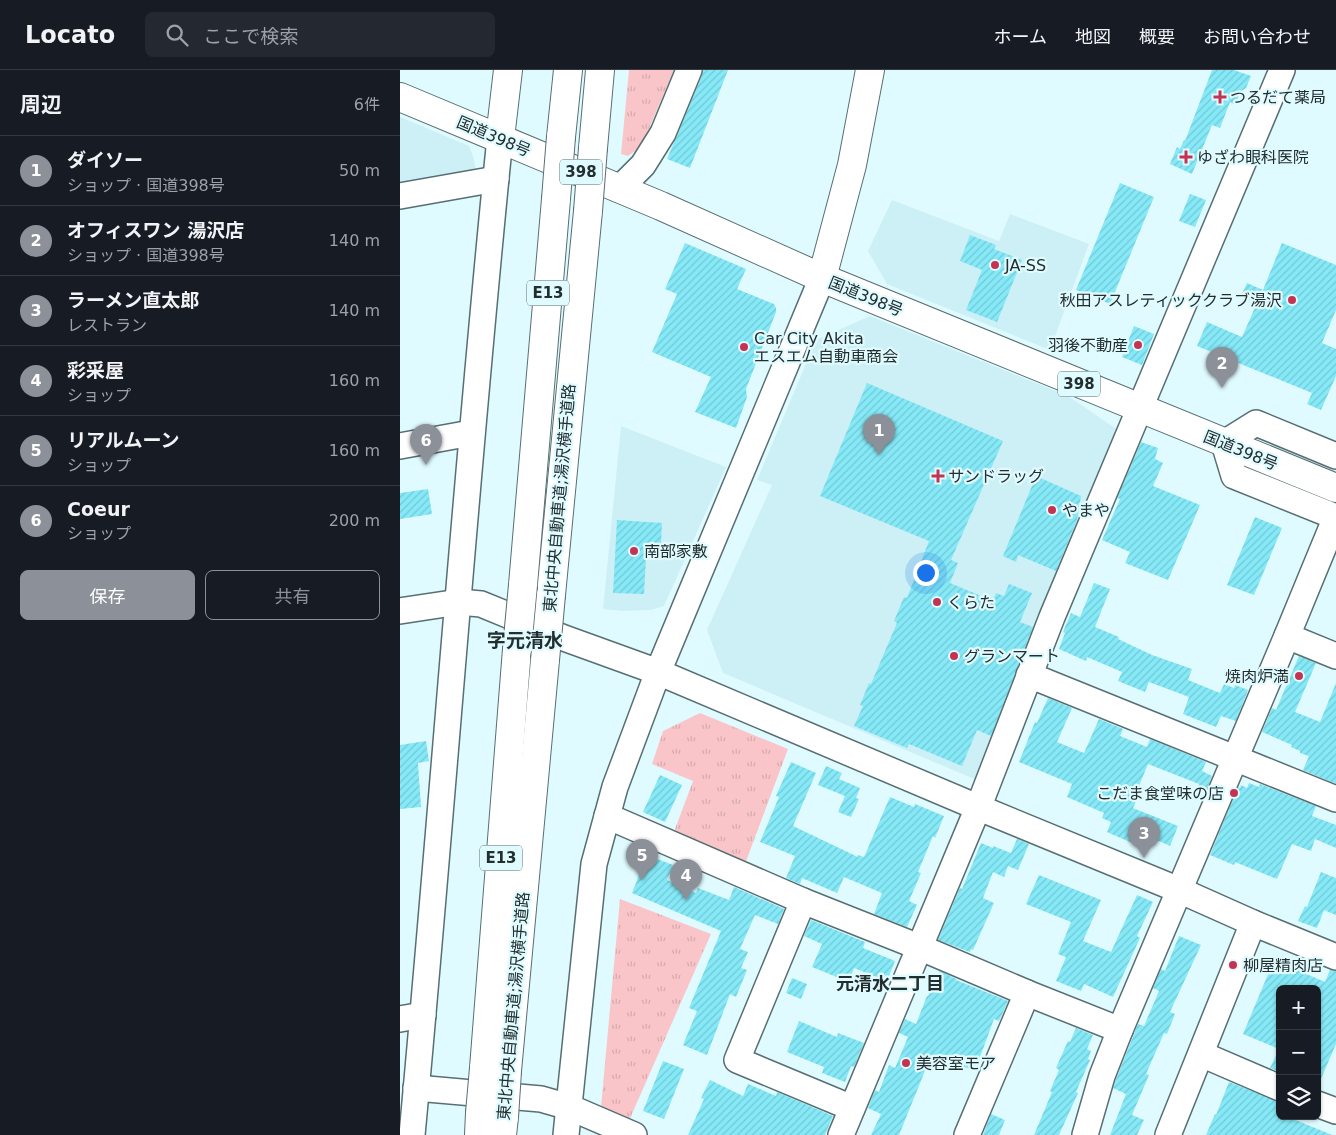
<!DOCTYPE html>
<html lang="ja">
<head>
<meta charset="utf-8">
<style>
  :root { --surface:#171b24; --page:#242831; --text:#f1f3f6; --muted:#9ea1a6; --line:#363941; --accent:#8c9099 }
  body { margin:0; font-family:"DejaVu Sans","Noto Sans JP",sans-serif; background:var(--page); color:var(--text) }
  .controls { position:absolute; right:15px; bottom:15px; display:grid; overflow:hidden; border-radius:8px; box-shadow:0 1px 4px #0004 }
  .controls button { width:45px; height:45px; display:grid; place-items:center; padding:0; border:0; border-bottom:1px solid var(--line); background:var(--surface); color:var(--text); font:25px sans-serif }
  .you { position:absolute; left:525px; top:502px; width:18px; height:18px; margin:-12px; border:4px solid #fff; border-radius:50%; background:#1a73e8; box-shadow:0 0 0 8px #1a73e833 }
  .badge { display:grid; place-items:center; width:32px; height:32px; border-radius:50%; background:var(--accent); color:#fff; font-size:16px; font-weight:700 }
  .pin { position:absolute; translate:-50% -41px; filter:drop-shadow(0 1px 2px #0008) }
  .pin::after { content:''; position:absolute; top:26px; width:18px; height:15px; background:inherit; clip-path:polygon(0 0,100% 0,50% 100%) }
  .list { margin:0; padding:0; list-style:none }
  h2 { display:flex; justify-content:space-between; align-items:center; height:65px; margin:0; padding:0 20px; font-size:21px }
  h2 small { font-size:16px; font-weight:400; color:var(--muted) }
  .list li { display:grid; grid-template-columns:32px 1fr auto; gap:15px; align-items:center; box-sizing:border-box; height:70px; padding:0 20px; border-top:1px solid var(--line) }
  .list b { display:block; font-size:19px; white-space:nowrap }
  .list p { margin:0; font-size:16px; white-space:nowrap; color:var(--muted) }
  .list em { font-size:16px; font-style:normal; color:var(--muted) }
  .actions { display:flex; gap:10px; padding:15px 20px }
  .actions a { flex:1; padding:11px 0; border:1px solid var(--accent); border-radius:8px; text-align:center; font-size:18px; color:var(--accent) }
  .actions .main { background:var(--accent); color:#fff }
  .icon { flex:none; width:28px; height:28px; fill:none; stroke:currentColor; stroke-width:2; stroke-linecap:round; stroke-linejoin:round }
  .map { position:relative; flex:none; width:936px; height:1065px; overflow:hidden }
  header { display:flex; align-items:center; gap:30px; box-sizing:border-box; height:70px; padding:0 25px; background:var(--surface); border-bottom:1px solid var(--line) }
  header strong { font-size:24px }
  nav { display:flex; gap:28px; margin-inline-start:auto; font-size:18px }
  .search { width:350px; height:45px; background:var(--page); display:flex; align-items:center; gap:12px; box-sizing:border-box; padding:0 18px; border-radius:8px; color:var(--muted); font-size:19px }
  main { display:flex }
  aside { flex:1; background:var(--surface) }
  .map>svg:first-child { display:block }
  .built { fill:#ccf0f6 }
  .grass { fill:url(#grass-tufts) }
  .building { fill:url(#building-hatch) }
  .lines { fill:none; stroke-linecap:round; stroke-linejoin:round }
  .minor-casing { stroke:#576f72; stroke-width:28 }
  .major-casing { stroke:#576f72; stroke-width:30 }
  .highway-casing { stroke:#576f72; stroke-width:30 }
  .minor { stroke:#fff; stroke-width:25 }
  .major { stroke:#fff; stroke-width:28 }
  .highway { stroke:#fff; stroke-width:28 }
  .highway-bridge-casing { stroke:#576f72; stroke-width:30; stroke-linecap:butt }
  .highway-bridge { stroke:#fff; stroke-width:28 }
  .poi-dot { fill:#c43452; stroke:#e0fbff; stroke-width:2 }
  .labels { text-anchor:middle; stroke-width:4.5; stroke-linejoin:round; paint-order:stroke }
  .shield { fill:#e0fbff; stroke:#5c6c6d; stroke-width:1 }
  .shield-label { font-size:15px; font-weight:bold; fill:#232e2f }
  .poi-label { font-size:16px; fill:#232e2f; stroke:#e0fbff; text-anchor:start }
  .street-label { font-size:16px; fill:#232e2f; stroke:#e0fbff }
  .neighbourhood-label { font-size:18px; font-weight:bold; fill:#232e2f; stroke:#e0fbff }
  .quarter-label { font-size:19px; font-weight:bold; fill:#232e2f; stroke:#e0fbff }
</style>
</head>
<body>
<header>
<strong>Locato</strong>
<div class="search"><svg class="icon" aria-label="search" viewBox="0 0 24 24"><circle cx="10" cy="10" r="6"/><path d="M15 15l6 6"/></svg>ここで検索</div>
<nav><a>ホーム</a><a>地図</a><a>概要</a><a>お問い合わせ</a></nav>
</header>
<main>
<aside>
<h2>周辺<small>6件</small></h2>
<ul class="list">
<li><span class="badge">1</span><div><b>ダイソー</b><p>ショップ · 国道398号</p></div><em>50 m</em></li>
<li><span class="badge">2</span><div><b>オフィスワン 湯沢店</b><p>ショップ · 国道398号</p></div><em>140 m</em></li>
<li><span class="badge">3</span><div><b>ラーメン直太郎</b><p>レストラン</p></div><em>140 m</em></li>
<li><span class="badge">4</span><div><b>彩采屋</b><p>ショップ</p></div><em>160 m</em></li>
<li><span class="badge">5</span><div><b>リアルムーン</b><p>ショップ</p></div><em>160 m</em></li>
<li><span class="badge">6</span><div><b>Coeur</b><p>ショップ</p></div><em>200 m</em></li>
</ul>
<div class="actions"><a class="main">保存</a><a>共有</a></div>
</aside>
<div class="map">
<svg width="936" height="1065" viewBox="0 0 936 1065">
  <defs>
    <pattern id="grass-tufts" width="24" height="20" patternUnits="userSpaceOnUse" patternTransform="scale(1.25)"><rect width="24" height="20" fill="#fac5c9"/><path d="M3 7l-1-3M5 7V3M7 7l1-3M15 17l-1-3M17 17v-4M19 17l1-3" fill="none" stroke="#d6aaad"/></pattern>
    <pattern id="building-hatch" width="6" height="6" patternUnits="userSpaceOnUse" patternTransform="scale(1.25)"><rect width="6" height="6" fill="#86e9f7"/><path d="M-1 1l2-2M0 6l6-6M5 7l2-2" fill="none" stroke="#73c8d4"/></pattern>
  </defs>
  <rect width="100%" height="100%" fill="#e0fbff"/>
  <g class="built">
    <path d="M0,47L69,76L73,86L77,105L0,117Z"/>
    <path d="M492,130L599,171L610,144L689,174L650,280L487,214L468,181Z"/>
    <path d="M470,246L668,326L721,362L579,711L323,603L307,560L372,415L357,410L416,270Z"/>
    <path d="M221,356L326,397L264,536L251,540L222,541L203,539Z"/>
  </g>
  <g class="grass">
    <path d="M229,0H274L241,77L228,86L221,84Z"/>
    <path d="M300,643L388,679L345,794L272,767L293,711L252,694L263,661Z"/>
    <path d="M220,829L311,864L228,1053L201,1037Z"/>
  </g>
  <g class="building">
    <path d="M303,0H328L290,98L267,89L302,5Z"/>
    <path d="M812,0H834L851,6L846,18L840,22L836,35L830,32L820,58L812,55L792,104L770,94L777,77L780,79L784,70L785,71Z"/>
    <path d="M720,113L754,127L710,234L676,220Z"/>
    <path d="M790,124L806,130L795,157L779,151Z"/>
    <path d="M570,165L596,175L594,179L622,190L597,252L566,240L582,200L560,191Z"/>
    <path d="M285,173L346,199L337,219L374,234L376,238V242L346,319L347,327L336,358L295,342L311,307L252,282L277,224L265,219Z"/>
    <path d="M882,173L936,195V240L922,273L936,279V306L921,340L907,334L912,323L797,276L807,252L842,267L857,233L841,226L847,213L863,220Z"/>
    <path d="M734,256L754,264L742,295L722,287Z"/>
    <path d="M467,313L603,371L551,490L558,493L550,513L593,531L596,523L604,526L609,514L632,523L620,552L633,557L591,666L577,660L562,696L509,674L507,678L454,656L463,636L460,635L469,613L471,614L497,553L494,551L504,527L507,528L529,471L420,426Z"/>
    <path d="M741,372L758,378L755,389L763,393L753,416L800,435L768,510L725,493L730,482L702,470L720,429L717,428Z"/>
    <path d="M636,406L681,426L677,450L656,501L618,485L616,492L603,486Z"/>
    <path d="M28,419L32,444L0,449V423Z"/>
    <path d="M855,447L882,458L854,525L827,515Z"/>
    <path d="M217,450L262,453L261,474L253,473L252,488H246L244,524L213,523Z"/>
    <path d="M694,513L710,519L695,557L719,567L718,569L752,585L792,599L788,610L820,623L824,614L834,618L835,615L848,620L836,651L821,646L816,657L783,644L789,627L749,612L745,622L718,611L722,602L687,587L686,591L659,579L665,563L663,562L671,543L680,547Z"/>
    <path d="M899,586L916,593L895,642L920,652L936,613V714L903,700L909,686L900,683V681L891,677L892,675L862,662L872,638L876,640Z"/>
    <path d="M648,628L672,638L657,672L684,683L699,649L723,659L720,666L747,677L750,669L806,692L802,701L812,706L806,721L798,718L799,714L748,694L734,728L737,729L733,738L778,756L770,776L759,771L739,776L707,762L711,752L702,748L704,743L667,727L672,714L619,692L635,652L637,653Z"/>
    <path d="M26,671L29,691L18,693L21,737L0,739V675Z"/>
    <path d="M391,692L416,703L393,756L458,787V785L464,787L490,727L514,737L515,734L544,746L535,768L533,766L518,802L521,803L509,831L517,835L507,857L474,844L482,823L444,807L437,823L402,808L400,814L386,808L395,786L360,772L379,727L376,726Z"/>
    <path d="M426,696L442,703L439,709L460,718L456,728L459,729L451,747L438,742L445,726L418,715Z"/>
    <path d="M260,705L282,715L265,752L243,742Z"/>
    <path d="M849,713L859,717L860,714L916,736L912,746L936,755V778L915,769L911,781L892,774L877,809L835,792L834,795L810,785L838,717L840,718L841,715L847,718Z"/>
    <path d="M617,769L629,774L618,800L608,796L604,807L593,802L583,828L594,833L573,880L571,879L570,882L538,870L560,818L562,819L581,773L593,778V776L611,783Z"/>
    <path d="M247,785L273,795L267,810L296,823L298,818L329,830L334,817L384,839L378,854L355,845L340,879L348,882L341,898L347,900L336,927L330,924L307,985L283,975L297,941L289,938L321,861L232,823Z"/>
    <path d="M921,802L936,808V845L924,840L917,858L898,851L905,836L907,837Z"/>
    <path d="M639,805L701,830L683,871L711,882L737,825L753,832L737,866L740,868L713,927L684,914L681,921L656,911L666,887L658,884L671,852L626,834Z"/>
    <path d="M411,850L465,872L463,878L495,891L487,911L454,898L449,912L412,897L422,874L404,866Z"/>
    <path d="M779,866L801,875L770,942L775,944L767,964L764,963L746,1004L749,1005L732,1045L744,1050L737,1065H710L726,1024L713,1018L716,1009L738,954L744,956L759,921L753,918L761,899L765,901Z"/>
    <path d="M874,890L925,912L930,900L936,901V974L917,1018V919H880V1002L870,998L879,979L843,964Z"/>
    <path d="M540,901L556,909V910L608,931L599,951L594,949L576,998L571,996L570,999L531,986L499,1065H471L481,1044L468,1038L475,1020L479,1022L489,995L495,998L508,967L499,963L505,949L516,954L527,926H528Z"/>
    <path d="M392,908L407,914L401,929L386,923Z"/>
    <path d="M399,951L437,967L438,963L464,973L454,997L451,996L445,1012L422,1003L424,997L387,982Z"/>
    <path d="M676,958L693,965L687,979L691,981L688,989L690,990L676,1022L678,1023L659,1065H634L652,1022L650,1021L659,1000L656,998L668,971L670,972Z"/>
    <path d="M263,991L284,999L264,1049L243,1041Z"/>
    <path d="M310,1010L343,1026L348,1014L376,1026L377,1022L433,1046L425,1065H288L304,1029L301,1028Z"/>
    <path d="M829,1012L880,1032V1046H886L932,1065H806L815,1044L816,1045Z"/>
    <path d="M591,1044L605,1050L599,1065H583Z"/>
  </g>
  <g class="lines">
    <g class="minor-casing">
      <g id="minor">
        <path d="M219,119L243,95L263,63L289,0"/>
        <path d="M0,126L96,109"/>
        <path d="M0,376L71,363"/>
        <path d="M936,386L856,353L824,373L834,406L936,447"/>
        <path d="M0,541L59,532L81,534L164,568L258,602L577,737L779,820L853,853L936,887"/>
        <path d="M887,566L936,586"/>
        <path d="M629,605L936,729"/>
        <path d="M207,746L403,831L519,877L627,923L720,960"/>
        <path d="M403,831L337,990L452,1038"/>
        <path d="M0,949L23,945"/>
        <path d="M801,984L880,1018"/>
        <path d="M16,1018L141,1029L169,1037L234,1065"/>
        <path d="M917,1034L936,1041"/>
        <path d="M12,1065C43,733 66,400 100,68"/>
        <path d="M166,1065L194,794L215,717L258,602L422,208"/>
        <path d="M441,1065L582,728L652,547L882,0"/>
        <path d="M567,1065L627,923"/>
        <path d="M685,1065L702,1006L720,960L887,566L936,447"/>
        <path d="M768,1065L853,853"/>
      </g>
    </g>
    <g class="major-casing">
      <path id="major" d="M100,68L108,0"/>
    </g>
    <g class="highway-casing">
      <g id="highway">
        <path d="M0,27L261,136L422,208L936,418"/>
        <path d="M161,67L168,0"/>
        <path d="M193,78L200,0"/>
        <path d="M422,208L452,95L470,0"/>
        <path d="M123,515L156,129"/>
        <path d="M151,525L188,141"/>
        <path d="M84,998L117,579"/>
        <path d="M107,1001L145,590"/>
        <path d="M79,1065L80,1043"/>
        <path d="M102,1065L104,1047"/>
      </g>
    </g>
    <use href="#minor" class="minor"/>
    <use href="#major" class="major"/>
    <use href="#highway" class="highway"/>
    <g class="highway-bridge-casing">
      <g id="highway-bridge">
        <path d="M156,129L161,67"/>
        <path d="M188,141L193,78"/>
        <path d="M117,579L123,515"/>
        <path d="M145,590L151,525"/>
        <path d="M80,1043L84,998"/>
        <path d="M104,1047L107,1001"/>
      </g>
    </g>
    <use href="#highway-bridge" class="highway-bridge"/>
  </g>
  <g class="poi-dot">
    <path d="M817.5 19.5h5v5h5v5h-5v5h-5v-5h-5v-5h5z"/>
    <path d="M783.5 79.5h5v5h5v5h-5v5h-5v-5h-5v-5h5z"/>
    <circle cx="595" cy="195" r="5"/>
    <circle cx="892" cy="230" r="5"/>
    <circle cx="738" cy="275" r="5"/>
    <circle cx="344" cy="277" r="5"/>
    <path d="M535.5 398.5h5v5h5v5h-5v5h-5v-5h-5v-5h5z"/>
    <circle cx="652" cy="440" r="5"/>
    <circle cx="234" cy="481" r="5"/>
    <circle cx="537" cy="532" r="5"/>
    <circle cx="554" cy="586" r="5"/>
    <circle cx="899" cy="606" r="5"/>
    <circle cx="834" cy="723" r="5"/>
    <circle cx="833" cy="895" r="5"/>
    <circle cx="506" cy="993" r="5"/>
  </g>
  <g class="labels">
    <g class="shield">
      <rect x="160" y="89.5" width="42" height="25" rx="4"/>
      <rect x="127" y="210.5" width="42" height="25" rx="4"/>
      <rect x="658" y="301.5" width="42" height="25" rx="4"/>
      <rect x="80" y="775.5" width="42" height="25" rx="4"/>
    </g>
    <g class="shield-label">
      <text x="181" y="107">398</text>
      <text x="148" y="228">E13</text>
      <text x="679" y="319">398</text>
      <text x="101" y="793">E13</text>
    </g>
    <g class="poi-label">
      <text x="830" y="33">つるだて薬局</text>
      <text x="797" y="93">ゆざわ眼科医院</text>
      <text x="605" y="201">JA-SS</text>
      <text x="882" y="236" text-anchor="end">秋田アスレティッククラブ湯沢</text>
      <text x="354" y="274">Car City Akita<tspan x="354" dy="18">エスエム自動車商会</tspan></text>
      <text x="728" y="281" text-anchor="end">羽後不動産</text>
      <text x="548" y="412">サンドラッグ</text>
      <text x="662" y="446">やまや</text>
      <text x="244" y="487">南部家敷</text>
      <text x="547" y="538">くらた</text>
      <text x="564" y="592">グランマート</text>
      <text x="889" y="612" text-anchor="end">焼肉炉満</text>
      <text x="824" y="729" text-anchor="end">こだま食堂味の店</text>
      <text x="843" y="901">柳屋精肉店</text>
      <text x="516" y="999">美容室モア</text>
    </g>
    <g class="street-label">
      <text transform="translate(94 66) rotate(23)" y="6">国道398号</text>
      <text transform="translate(466 226) rotate(22)" y="6">国道398号</text>
      <text transform="translate(841 380) rotate(22)" y="6">国道398号</text>
      <text transform="translate(159 428) rotate(-85)" y="6">東北中央自動車道;湯沢横手道路</text>
      <text transform="translate(113 936) rotate(-85)" y="6">東北中央自動車道;湯沢横手道路</text>
    </g>
    <g class="neighbourhood-label">
      <text x="490" y="920">元清水二丁目</text>
    </g>
    <g class="quarter-label">
      <text x="125" y="577">字元清水</text>
    </g>
  </g>
</svg>
<div class="controls">
<button>+</button>
<button>−</button>
<button><svg class="icon" aria-label="layers" viewBox="0 0 24 24"><path d="M12 4l9 5-9 5-9-5zM3 14l9 5 9-5"/></svg></button>
</div>
<div class="you"></div>
<div class="pin badge" style="left:479px;top:385px">1</div>
<div class="pin badge" style="left:822px;top:318px">2</div>
<div class="pin badge" style="left:744px;top:788px">3</div>
<div class="pin badge" style="left:286px;top:830px">4</div>
<div class="pin badge" style="left:242px;top:810px">5</div>
<div class="pin badge" style="left:26px;top:395px">6</div>
</div>
</main>
</body>
</html>
